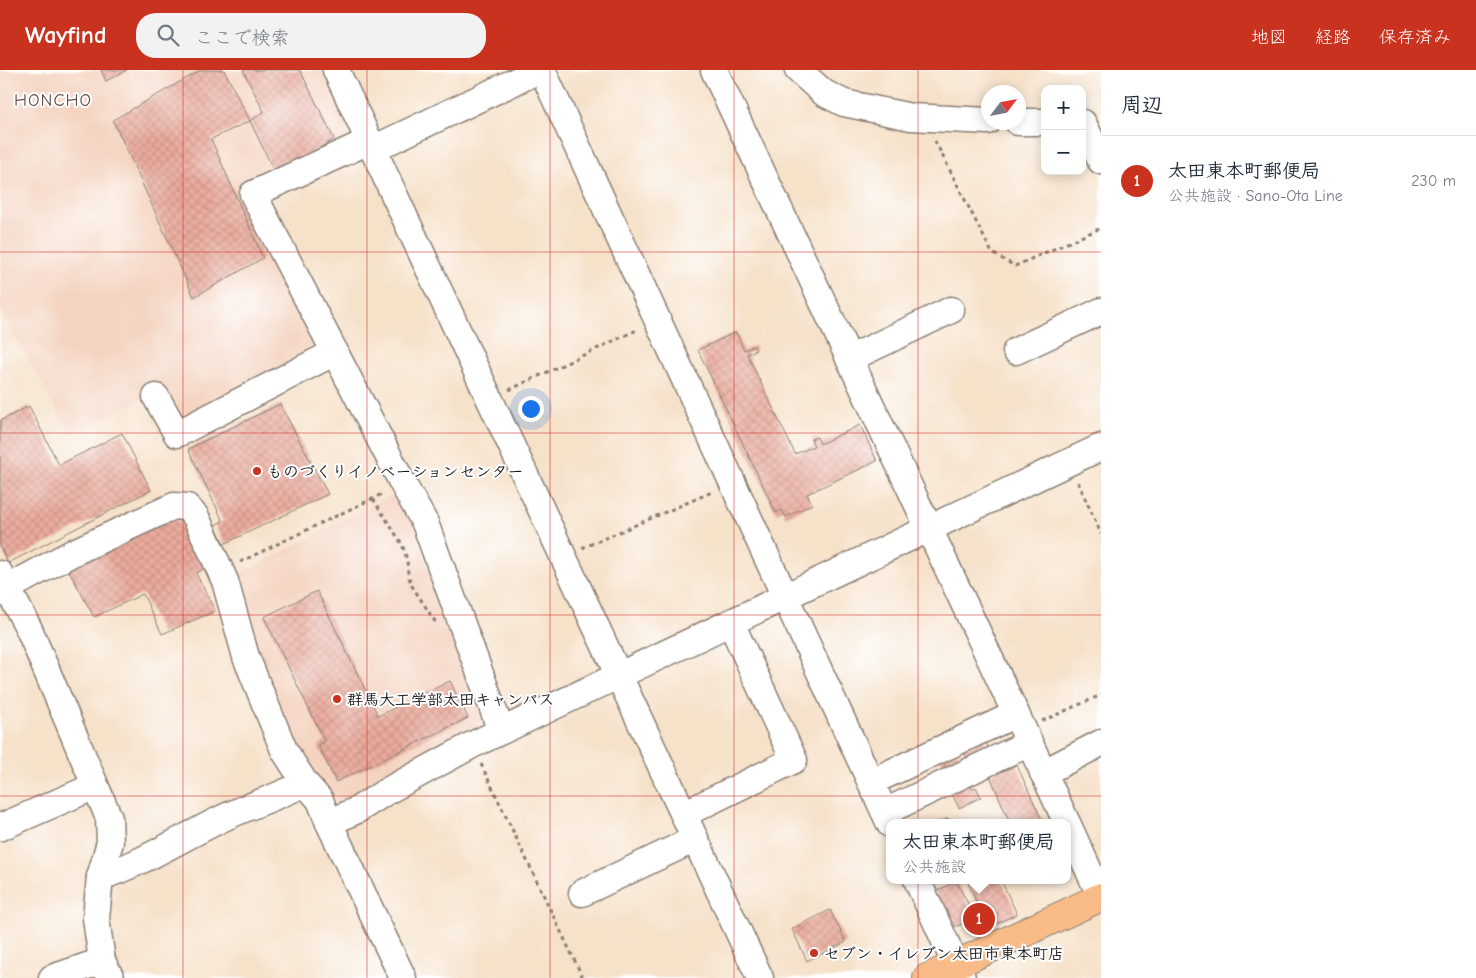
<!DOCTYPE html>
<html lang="ja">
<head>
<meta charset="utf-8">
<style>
  :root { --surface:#fff; --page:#f2f2f3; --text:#1f2937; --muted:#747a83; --line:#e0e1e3; --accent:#c8321e }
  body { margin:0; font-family:"Comic Neue","Klee One",sans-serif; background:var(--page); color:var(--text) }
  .controls { position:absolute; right:15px; top:15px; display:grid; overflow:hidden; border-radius:10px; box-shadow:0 2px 12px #0003 }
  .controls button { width:45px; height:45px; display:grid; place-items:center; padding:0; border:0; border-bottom:1px solid var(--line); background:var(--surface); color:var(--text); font:25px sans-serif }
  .compass { position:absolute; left:981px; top:15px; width:45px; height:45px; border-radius:50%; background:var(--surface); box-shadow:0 2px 12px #0003; rotate:58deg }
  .you { position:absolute; left:530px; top:338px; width:18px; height:18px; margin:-12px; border:4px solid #fff; border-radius:50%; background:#1a73e8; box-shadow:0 0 0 8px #1a73e833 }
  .badge { display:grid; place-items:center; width:32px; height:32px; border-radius:50%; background:var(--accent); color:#fff; font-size:16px; font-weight:700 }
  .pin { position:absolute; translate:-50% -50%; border:2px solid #fff; box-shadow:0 1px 5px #0006 }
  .popup { position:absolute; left:886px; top:749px; width:185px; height:65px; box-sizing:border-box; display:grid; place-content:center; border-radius:10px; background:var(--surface); filter:drop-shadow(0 1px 4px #0005); font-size:16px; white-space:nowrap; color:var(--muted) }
  .popup b { font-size:19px; color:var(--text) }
  .popup::after { content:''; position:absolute; left:50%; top:100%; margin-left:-10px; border:10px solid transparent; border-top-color:var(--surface) }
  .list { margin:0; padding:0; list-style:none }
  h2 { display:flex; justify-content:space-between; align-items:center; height:65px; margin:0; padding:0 20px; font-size:21px }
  h2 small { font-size:16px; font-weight:400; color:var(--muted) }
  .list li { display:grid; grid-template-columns:32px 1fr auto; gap:15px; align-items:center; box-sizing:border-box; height:90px; padding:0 20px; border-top:1px solid var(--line) }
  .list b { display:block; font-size:19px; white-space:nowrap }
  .list p { margin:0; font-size:16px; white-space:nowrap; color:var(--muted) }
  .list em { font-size:16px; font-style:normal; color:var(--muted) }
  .icon { flex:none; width:28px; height:28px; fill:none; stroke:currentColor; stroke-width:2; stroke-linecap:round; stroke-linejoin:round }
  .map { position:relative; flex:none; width:1101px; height:908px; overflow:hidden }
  header { display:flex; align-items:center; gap:30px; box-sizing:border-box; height:70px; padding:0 25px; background:var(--accent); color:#fff }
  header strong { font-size:24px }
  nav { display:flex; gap:28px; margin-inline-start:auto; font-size:18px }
  .search { width:350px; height:45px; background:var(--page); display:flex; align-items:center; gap:12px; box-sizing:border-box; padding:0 18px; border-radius:20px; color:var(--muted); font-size:19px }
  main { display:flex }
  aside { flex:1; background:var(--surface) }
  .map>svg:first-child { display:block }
  .built { fill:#f4d3c0 }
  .building { fill:url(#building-cross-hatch) }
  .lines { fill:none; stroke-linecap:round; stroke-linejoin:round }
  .minor-casing { stroke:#897e72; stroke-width:29 }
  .major-casing { stroke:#897e72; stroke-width:30 }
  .path { stroke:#897e72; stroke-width:3; stroke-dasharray:4 4; stroke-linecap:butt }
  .minor { stroke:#fff; stroke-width:26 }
  .major { stroke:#f9bc89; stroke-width:28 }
  .grid { fill:none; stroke:#d62828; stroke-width:1; stroke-opacity:0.55 }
  .poi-dot { fill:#c8321e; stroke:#fff; stroke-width:2 }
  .labels { text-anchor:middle; stroke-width:4; stroke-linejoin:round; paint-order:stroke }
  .poi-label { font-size:16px; font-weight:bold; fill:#1c1c1c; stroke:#fff; text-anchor:start }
  .neighbourhood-label { font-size:18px; letter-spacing:1px; fill:#644e49; stroke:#fff }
</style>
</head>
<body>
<header>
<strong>Wayfind</strong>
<div class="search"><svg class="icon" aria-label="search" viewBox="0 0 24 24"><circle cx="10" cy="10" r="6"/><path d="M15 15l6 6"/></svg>ここで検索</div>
<nav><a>地図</a><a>経路</a><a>保存済み</a></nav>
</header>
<main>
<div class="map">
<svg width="1101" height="908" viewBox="0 0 1101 908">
  <defs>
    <pattern id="building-cross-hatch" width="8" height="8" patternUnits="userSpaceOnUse" patternTransform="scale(1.25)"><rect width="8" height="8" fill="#ebab9d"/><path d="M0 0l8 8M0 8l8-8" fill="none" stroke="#c99387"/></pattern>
  </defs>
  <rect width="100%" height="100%" fill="#fff"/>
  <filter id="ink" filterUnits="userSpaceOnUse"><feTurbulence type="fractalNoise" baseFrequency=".02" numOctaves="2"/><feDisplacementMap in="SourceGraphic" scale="10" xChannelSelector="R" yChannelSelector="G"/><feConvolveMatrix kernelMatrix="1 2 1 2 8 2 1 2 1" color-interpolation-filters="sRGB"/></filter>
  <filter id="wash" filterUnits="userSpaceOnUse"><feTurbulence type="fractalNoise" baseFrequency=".0096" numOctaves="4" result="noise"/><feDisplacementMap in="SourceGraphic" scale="20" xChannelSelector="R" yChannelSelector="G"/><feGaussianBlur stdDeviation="1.12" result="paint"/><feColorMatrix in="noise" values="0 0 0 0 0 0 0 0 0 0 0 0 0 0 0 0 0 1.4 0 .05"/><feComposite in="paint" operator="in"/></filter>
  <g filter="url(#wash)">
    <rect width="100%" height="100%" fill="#f6e1c9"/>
    <g class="built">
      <path d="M0,0H324L355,68L244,120L327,281L187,352L158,321L71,364L0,240Z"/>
      <path d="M400,421L489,659L361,731L336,732L322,719L301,692L252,586L230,509Z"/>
    </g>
    <g id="blocks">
      <g class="building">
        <path d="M101,0H127L106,11Z"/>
        <path d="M201,0H224L250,51L211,69L263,188L194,227L113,50Z"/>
        <path d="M243,0H300L334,69L276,105L250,51L264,42Z"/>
        <path d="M736,262L744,280L754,276L756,280L747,284L795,384L814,376L811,369L817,367L820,374L860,355L877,391L807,424L812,434L786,447L782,440L776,443L698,280Z"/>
        <path d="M280,334L328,424L224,474L215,455L223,451L188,379Z"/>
        <path d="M29,336L59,395L122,363L151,420L8,493L0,476V351Z"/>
        <path d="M170,448L189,454L211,495L196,503L215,541L162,564L143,524L94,547L67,497Z"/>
        <path d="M317,521L378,646L450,611L468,648L336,712L318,675L325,672L264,547Z"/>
        <path d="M982,666L993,686L972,697L962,678Z"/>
        <path d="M959,682L966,697L947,700L939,686Z"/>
        <path d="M1014,689L1042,750L1036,753H1010L990,706Z"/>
        <path d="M966,707L972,719L976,717L981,727L959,738L948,716Z"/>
        <path d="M948,748L951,753H938Z"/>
        <path d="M967,810H1001L1017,844L987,858Z"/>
        <path d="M956,811L977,850L953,857L935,822Z"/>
        <path d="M830,840L846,872L807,891L792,859Z"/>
      </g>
    </g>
  </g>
  <g filter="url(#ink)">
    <use href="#blocks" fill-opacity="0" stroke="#897e72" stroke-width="1"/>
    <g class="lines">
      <g class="minor-casing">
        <g id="minor">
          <path d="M336,0L760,908"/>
          <path d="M542,0L890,754"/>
          <path d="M714,0L1067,753"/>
          <path d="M798,0L824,23L844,33L911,47L988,51"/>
          <path d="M1018,52H1045"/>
          <path d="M1083,53L1101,91"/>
          <path d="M369,71L253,124L403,414L425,453L501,661"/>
          <path d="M373,79L539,0"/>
          <path d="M1016,281L1101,241"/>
          <path d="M849,289L951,240"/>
          <path d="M156,327L177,364L335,282"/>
          <path d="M0,504L29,559L109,748L110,772L100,807L96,848L102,891L111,908"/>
          <path d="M0,522L74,482L174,436L187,437L196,447L225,511L246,587L284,680L305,713L320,730L329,753L403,908"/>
          <path d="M1043,703L1101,673"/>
          <path d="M871,712L1016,644"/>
          <path d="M885,742L1029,673"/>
          <path d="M684,744L794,690L731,553"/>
          <path d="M329,753L357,740L389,720L472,675L1101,377"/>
          <path d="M1068,755L1101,827"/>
          <path d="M0,756L1,757L95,716"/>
          <path d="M100,807C143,793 180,769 221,749C248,736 278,727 305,713"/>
          <path d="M917,810L962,908"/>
          <path d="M582,823L695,769"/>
          <path d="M52,908L102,891"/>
        </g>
      </g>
      <g class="major-casing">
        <path id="major" d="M927,908L1101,827"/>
      </g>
      <g class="path">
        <path d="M935,71L992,183L1015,196L1101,158"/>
        <path d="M509,320L639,259"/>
        <path d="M1078,412L1101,464"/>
        <path d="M373,429L402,474L407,490L408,505L412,516L436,553"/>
        <path d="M582,478L712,422"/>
        <path d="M240,492L382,424"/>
        <path d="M1042,651L1101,625"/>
        <path d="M481,694L583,908"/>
      </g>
      <use href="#minor" class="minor"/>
      <use href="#major" class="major"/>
    </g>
  </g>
  <path class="grid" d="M183,0V908M367,0V908M550,0V908M734,0V908M918,0V908M0,182H1101M0,363H1101M0,545H1101M0,726H1101"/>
  <g class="poi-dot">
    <circle cx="257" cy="401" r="5"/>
    <circle cx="337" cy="629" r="5"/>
    <circle cx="814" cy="883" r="5"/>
  </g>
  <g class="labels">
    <g class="poi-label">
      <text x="267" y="407">ものづくりイノベーションセンター</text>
      <text x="347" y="635">群馬大工学部太田キャンパス</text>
      <text x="824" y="889">セブン・イレブン太田市東本町店</text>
    </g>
    <g class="neighbourhood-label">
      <text x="53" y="36">HONCHO</text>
    </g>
  </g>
</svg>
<div class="controls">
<button>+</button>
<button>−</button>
</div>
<svg class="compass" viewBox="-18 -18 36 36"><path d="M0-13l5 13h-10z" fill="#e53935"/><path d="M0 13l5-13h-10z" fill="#747a83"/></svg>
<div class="you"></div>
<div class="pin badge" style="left:979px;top:849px">1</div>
<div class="popup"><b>太田東本町郵便局</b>公共施設</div>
</div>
<aside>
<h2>周辺<small></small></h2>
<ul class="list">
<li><span class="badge">1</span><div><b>太田東本町郵便局</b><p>公共施設 · Sano-Ota Line</p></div><em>230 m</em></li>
</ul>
</aside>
</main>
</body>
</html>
